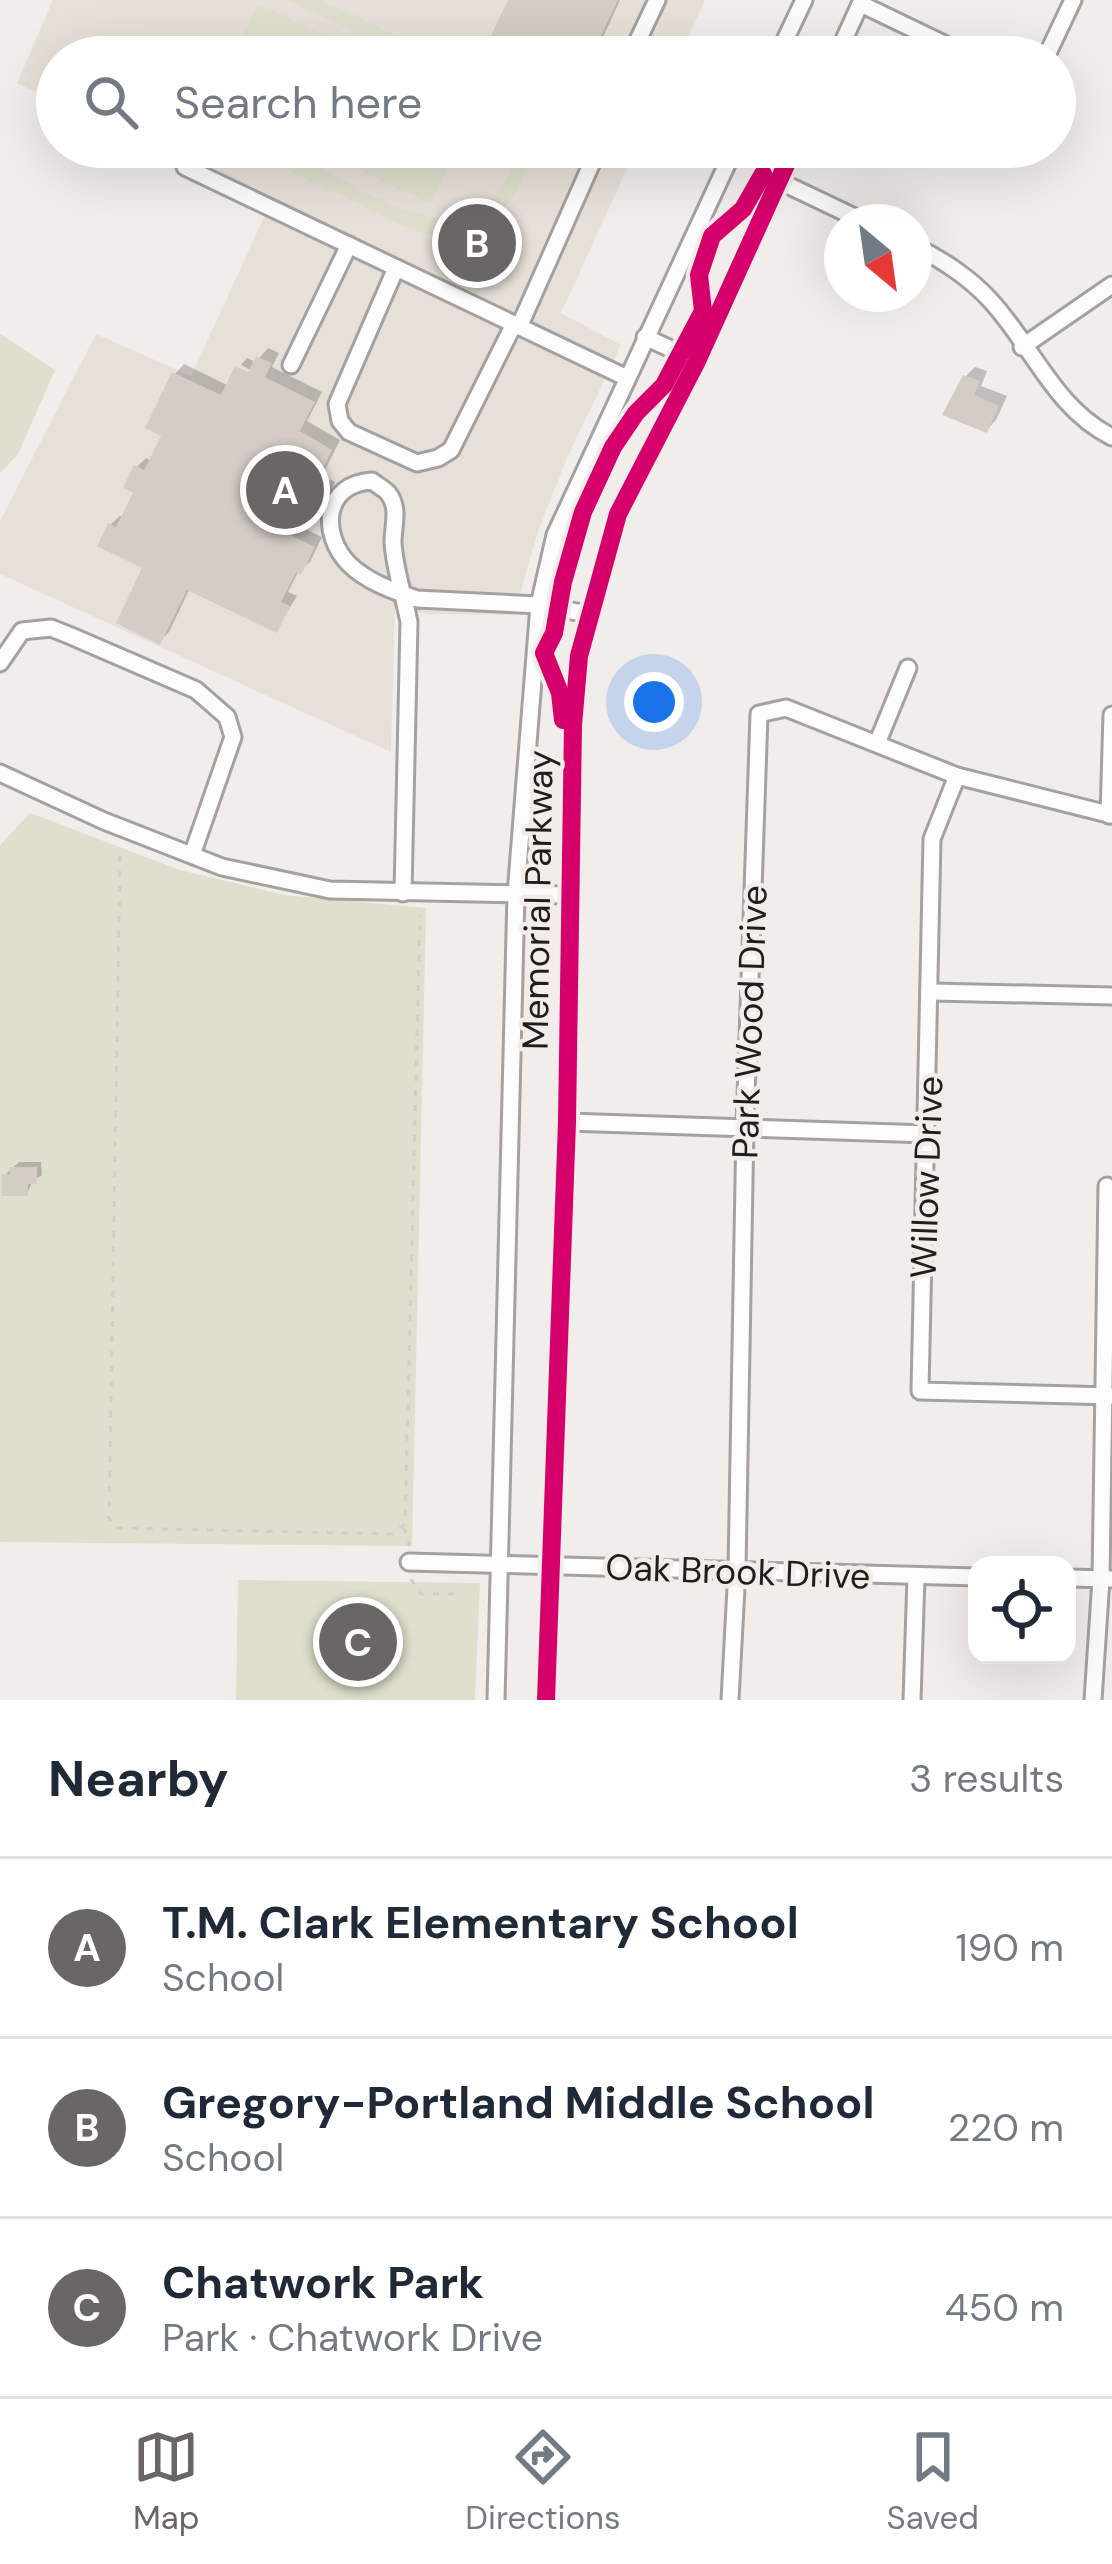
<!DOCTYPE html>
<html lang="en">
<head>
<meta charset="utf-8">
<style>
  :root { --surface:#fff; --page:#f2f2f3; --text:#1f2937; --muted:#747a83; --line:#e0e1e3; --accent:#696665 }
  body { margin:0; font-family:"DM Sans",sans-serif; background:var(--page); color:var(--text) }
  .controls { position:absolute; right:36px; bottom:36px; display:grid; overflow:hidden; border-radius:24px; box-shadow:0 12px 48px #0002 }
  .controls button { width:108px; height:108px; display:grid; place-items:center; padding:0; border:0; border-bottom:3px solid var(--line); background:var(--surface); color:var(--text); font:60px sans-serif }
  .compass { position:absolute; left:824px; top:204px; width:108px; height:108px; border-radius:50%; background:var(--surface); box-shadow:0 12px 48px #0002; rotate:151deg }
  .you { position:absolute; left:654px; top:702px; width:42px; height:42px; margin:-30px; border:9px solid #fff; border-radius:50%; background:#1a73e8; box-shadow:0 0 0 18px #1a73e833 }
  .badge { display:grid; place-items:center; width:78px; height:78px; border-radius:50%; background:var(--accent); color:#fff; font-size:39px; font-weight:700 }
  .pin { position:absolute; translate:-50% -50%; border:6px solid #fff; box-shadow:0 3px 12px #0006 }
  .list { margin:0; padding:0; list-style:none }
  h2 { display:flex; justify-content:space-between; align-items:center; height:156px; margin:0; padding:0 48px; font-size:51px }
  h2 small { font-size:39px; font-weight:400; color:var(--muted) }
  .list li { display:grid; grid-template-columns:78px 1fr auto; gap:36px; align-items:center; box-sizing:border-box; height:180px; padding:0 48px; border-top:3px solid var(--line) }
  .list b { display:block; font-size:45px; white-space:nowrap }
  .list p { margin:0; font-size:39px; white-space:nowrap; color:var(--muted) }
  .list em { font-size:39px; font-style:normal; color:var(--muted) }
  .icon { flex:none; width:66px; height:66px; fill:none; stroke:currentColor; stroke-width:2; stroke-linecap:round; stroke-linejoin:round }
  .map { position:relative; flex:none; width:1112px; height:1700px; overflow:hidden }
  .search { position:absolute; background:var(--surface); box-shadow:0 12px 48px #0002; left:36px; right:36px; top:36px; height:132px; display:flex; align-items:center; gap:30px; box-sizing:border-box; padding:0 42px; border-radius:66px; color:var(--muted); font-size:45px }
  .sheet { height:696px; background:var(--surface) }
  nav { display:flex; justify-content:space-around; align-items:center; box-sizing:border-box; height:168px; border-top:3px solid var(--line); background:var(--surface); font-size:33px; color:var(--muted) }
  nav a { display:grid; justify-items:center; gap:6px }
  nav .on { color:var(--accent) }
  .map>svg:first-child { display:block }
  .built { fill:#e7e0d9 }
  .green { fill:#dedfcc }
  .shadow { fill:#0003 }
  .building { fill:#d4cdc5 }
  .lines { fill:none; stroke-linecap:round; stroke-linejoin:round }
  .minor-casing { stroke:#a4a1a0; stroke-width:21 }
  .path { stroke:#cecece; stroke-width:3; stroke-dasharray:6 9; stroke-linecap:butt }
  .minor { stroke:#fdfcfc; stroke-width:15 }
  .cycleway-casing { stroke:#f2ede9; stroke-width:26 }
  .cycleway { stroke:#d6006c; stroke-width:18 }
  .labels { text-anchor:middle; stroke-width:9; stroke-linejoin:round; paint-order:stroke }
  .street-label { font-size:36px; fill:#201e1d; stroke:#f2ede9 }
</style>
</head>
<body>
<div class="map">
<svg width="1112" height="1700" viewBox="0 0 1112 1700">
  <rect width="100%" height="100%" fill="#f0edeb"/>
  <g class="built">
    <path d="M53,0H705L679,57H57V102L17,83Z"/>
    <path d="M155,147H637L561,313L621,345L567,458L538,531L514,615L428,614L395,608L391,752L0,574V521L96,334L191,376L271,202Z"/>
  </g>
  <g class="green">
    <path d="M287,0H320L443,57H408Z"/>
    <path d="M258,4L372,57H233Z"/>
    <path d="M238,147C249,147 264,145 275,148C336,165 426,251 487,203C506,188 512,171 513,147H528C529,200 477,248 422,233C402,227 382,215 364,206C322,186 280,167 238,147Z"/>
    <path d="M310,147H458L431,204Z"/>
    <path d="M0,334L55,370L18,454L0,473Z"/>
    <path d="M30,813L180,870L284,895L426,908L412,1546L0,1542V845Z"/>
    <path d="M238,1580L480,1583L475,1700H236Z"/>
  </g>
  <g class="shadow">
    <path d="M511,0H620L594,57H520Z"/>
    <path d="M268,348L279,353L272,367L322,392L307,421L340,440L322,476L335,482L328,497L319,506L310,502L299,526L322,537L310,562L299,570L288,592L297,596L276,629L190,588L169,632L160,641L146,567L110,525L120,516L124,518L137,492V467L146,458L152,461L165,435L175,374L184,364L229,386L237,370L263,376L241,365L247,358L256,362Z"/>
    <path d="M975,367L987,371L981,386L1007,396L996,420L987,430L966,376Z"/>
    <path d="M19,1162H41L42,1175L33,1181L27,1193L5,1175Z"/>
  </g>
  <g class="building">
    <path d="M508,0H618L591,57H513L486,45Z"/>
    <path d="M256,356L272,363L265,377L315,402L300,431L332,450L315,486L327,492L320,510L307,504L292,536L315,547L301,575L296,572L281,602L290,606L277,633L187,590L160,645L116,623L142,568L97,546L108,523L116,527L133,493L123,488L134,465L144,470L161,436L145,428L172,372L221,395L235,366L248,372Z"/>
    <path d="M963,375L980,381L974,395L999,406L987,433L942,415Z"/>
    <path d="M10,1167H37V1184H28V1196H2V1174H10Z"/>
  </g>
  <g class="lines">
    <g class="minor-casing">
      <g id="minor">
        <path d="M861,4L971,57"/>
        <path d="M630,57L657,0"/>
        <path d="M777,57L804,0"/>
        <path d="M836,57L862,0"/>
        <path d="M1046,57L1073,0"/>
        <path d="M185,167L627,378"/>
        <path d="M779,181L865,222"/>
        <path d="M914,246C940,258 970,278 990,300C1032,345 1054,408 1112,437"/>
        <path d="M396,268L337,404L340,421L349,432L417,463L438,458L451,450L514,324"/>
        <path d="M519,327L599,147"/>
        <path d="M645,337L697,361"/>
        <path d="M1022,347L1112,285"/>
        <path d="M291,365L349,245"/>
        <path d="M0,663L22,631L51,628L71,636L196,690L227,717L233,737L192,855"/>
        <path d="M878,741L908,668"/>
        <path d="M0,773L104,821L222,867L330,890L569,895"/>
        <path d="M957,776L932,839L920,1391L1112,1396"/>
        <path d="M1109,815L1112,715"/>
        <path d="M403,893L409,622C404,596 394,567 393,542C393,525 400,508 388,493C383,488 377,485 372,481C323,484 320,534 349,564C367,582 394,591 417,599L539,605L588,614"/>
        <path d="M932,992L1112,996"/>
        <path d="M567,1122L927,1134"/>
        <path d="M409,1562L977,1577"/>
        <path d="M1067,1578L1112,1579"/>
        <path d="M496,1700L516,894L539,605L555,535L735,147"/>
        <path d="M546,1700L567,1122L573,725L579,656L618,514L697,361L794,147"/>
        <path d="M730,1700L737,1569L745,1126L759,714L786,708L957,776L1112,815"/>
        <path d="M912,1700L916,1576"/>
        <path d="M1093,1700L1101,1579L1107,1186"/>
      </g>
    </g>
    <g class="path">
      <path d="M120,856L109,1518L116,1528L392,1534L405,1524L420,915"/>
      <path d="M403,1528L409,1536V1546"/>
      <path d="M411,1579L421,1594H456"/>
    </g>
    <use href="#minor" class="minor"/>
    <g class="cycleway-casing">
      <g id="cycleway">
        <path d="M563,720L560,693L544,653L554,633L563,582L583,512L613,447L636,413L664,385L703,311L699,275L712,236L743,209L763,174"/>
        <path d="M546,1700L567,1122L573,725L579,656L618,514L697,361L794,147"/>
      </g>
    </g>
    <use href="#cycleway" class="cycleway"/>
  </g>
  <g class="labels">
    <g class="street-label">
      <text transform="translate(537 900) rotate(-89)" y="13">Memorial Parkway</text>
      <text transform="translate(749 1022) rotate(-88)" y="13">Park Wood Drive</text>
      <text transform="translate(926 1177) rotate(-88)" y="13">Willow Drive</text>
      <text transform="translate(738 1571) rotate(2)" y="13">Oak Brook Drive</text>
    </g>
  </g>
</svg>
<div class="controls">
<button><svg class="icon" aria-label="locate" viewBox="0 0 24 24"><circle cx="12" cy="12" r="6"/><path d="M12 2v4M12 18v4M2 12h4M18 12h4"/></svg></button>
</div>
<svg class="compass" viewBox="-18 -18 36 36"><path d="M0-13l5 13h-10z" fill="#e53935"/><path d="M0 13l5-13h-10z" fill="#747a83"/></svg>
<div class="you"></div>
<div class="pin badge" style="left:285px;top:490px">A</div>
<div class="pin badge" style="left:477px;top:243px">B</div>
<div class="pin badge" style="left:358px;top:1642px">C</div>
<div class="search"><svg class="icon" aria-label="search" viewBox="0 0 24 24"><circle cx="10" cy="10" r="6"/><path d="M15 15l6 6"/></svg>Search here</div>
</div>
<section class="sheet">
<h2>Nearby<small>3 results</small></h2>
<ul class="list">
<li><span class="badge">A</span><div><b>T.M. Clark Elementary School</b><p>School</p></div><em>190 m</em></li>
<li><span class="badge">B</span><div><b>Gregory-Portland Middle School</b><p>School</p></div><em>220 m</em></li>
<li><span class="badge">C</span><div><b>Chatwork Park</b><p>Park · Chatwork Drive</p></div><em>450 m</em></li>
</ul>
</section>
<nav>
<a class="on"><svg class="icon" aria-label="map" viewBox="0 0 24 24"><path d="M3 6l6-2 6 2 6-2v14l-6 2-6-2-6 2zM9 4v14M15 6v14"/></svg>Map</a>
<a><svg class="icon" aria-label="directions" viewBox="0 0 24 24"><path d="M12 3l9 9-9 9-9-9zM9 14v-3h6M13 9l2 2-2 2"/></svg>Directions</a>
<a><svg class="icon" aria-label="saved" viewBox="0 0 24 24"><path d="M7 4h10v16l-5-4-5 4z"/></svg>Saved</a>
</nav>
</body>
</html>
